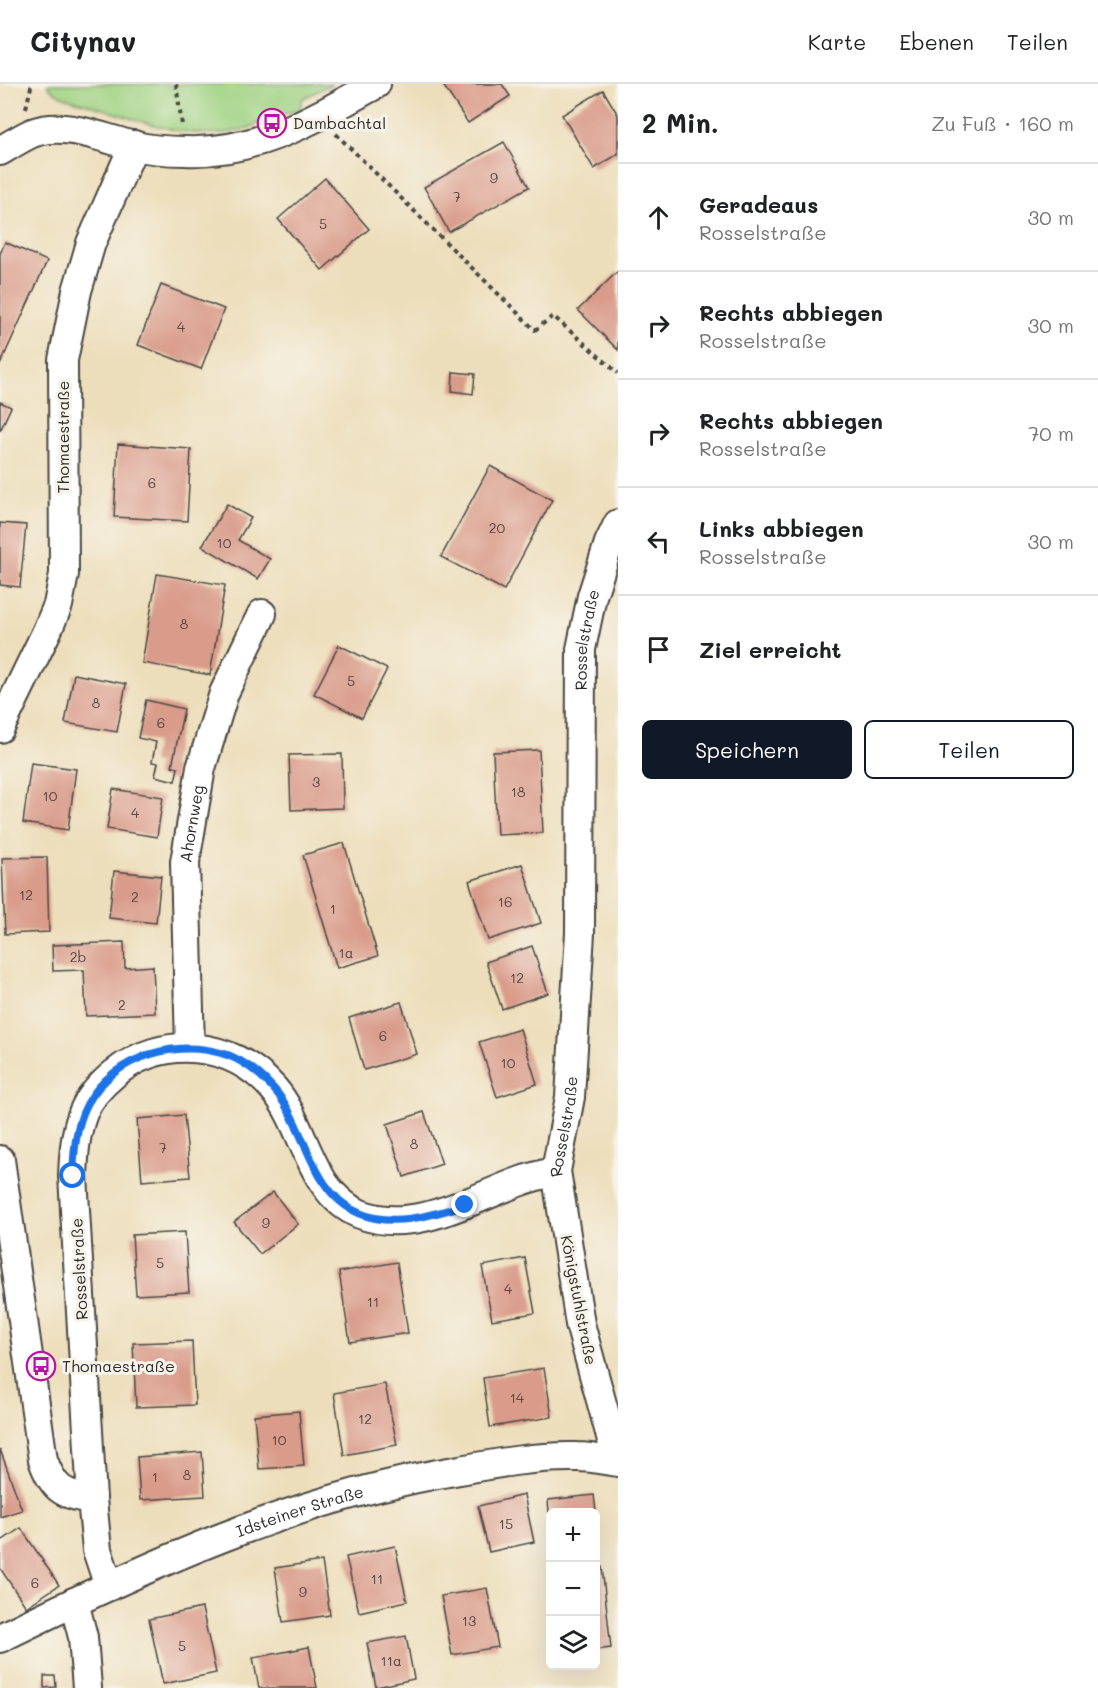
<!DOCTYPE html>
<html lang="de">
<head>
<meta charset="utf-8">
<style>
  :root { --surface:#fff; --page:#f6f6f6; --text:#202124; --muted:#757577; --line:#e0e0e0; --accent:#111827 }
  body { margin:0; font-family:Mali,sans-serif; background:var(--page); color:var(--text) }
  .controls { position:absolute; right:18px; bottom:18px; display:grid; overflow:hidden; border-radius:9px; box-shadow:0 6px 24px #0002 }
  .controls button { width:54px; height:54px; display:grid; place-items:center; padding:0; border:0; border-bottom:2px solid var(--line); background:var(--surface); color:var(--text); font:30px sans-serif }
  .stop { position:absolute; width:18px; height:18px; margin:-14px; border:4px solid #1a73e8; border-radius:50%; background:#fff }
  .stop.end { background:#1a73e8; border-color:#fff; box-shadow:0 2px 6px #0008 }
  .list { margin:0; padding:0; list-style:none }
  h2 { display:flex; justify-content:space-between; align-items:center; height:78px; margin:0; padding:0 24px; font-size:26px }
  h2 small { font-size:20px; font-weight:400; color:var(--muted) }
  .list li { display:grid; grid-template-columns:39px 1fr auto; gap:18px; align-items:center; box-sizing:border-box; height:108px; padding:0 24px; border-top:2px solid var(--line) }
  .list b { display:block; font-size:22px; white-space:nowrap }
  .list p { margin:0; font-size:20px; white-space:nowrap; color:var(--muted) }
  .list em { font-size:20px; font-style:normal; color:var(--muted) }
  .actions { display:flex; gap:12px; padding:18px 24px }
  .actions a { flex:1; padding:14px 0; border:2px solid var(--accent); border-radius:9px; text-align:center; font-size:21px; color:var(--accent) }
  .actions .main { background:var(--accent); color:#fff }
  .icon { flex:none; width:33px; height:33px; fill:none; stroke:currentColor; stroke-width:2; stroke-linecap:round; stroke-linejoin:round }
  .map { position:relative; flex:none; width:618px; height:1604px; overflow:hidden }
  header { display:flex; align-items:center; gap:36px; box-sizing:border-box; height:84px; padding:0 30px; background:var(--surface); border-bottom:2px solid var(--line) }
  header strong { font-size:28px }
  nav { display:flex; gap:33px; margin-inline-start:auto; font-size:21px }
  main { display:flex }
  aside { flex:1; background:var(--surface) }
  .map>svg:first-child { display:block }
  .green { fill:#9ed282; stroke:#647e56; stroke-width:1.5 }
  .building { fill:#d99b8a }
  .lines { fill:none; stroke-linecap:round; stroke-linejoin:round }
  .minor-casing { stroke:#484641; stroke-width:32 }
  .path { stroke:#484641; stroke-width:4; stroke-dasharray:4.5 4.5; stroke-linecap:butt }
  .minor { stroke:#fff; stroke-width:28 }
  .route { stroke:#1a73e8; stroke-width:8 }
  .labels { text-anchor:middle; stroke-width:6; stroke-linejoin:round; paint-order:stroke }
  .number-label { font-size:14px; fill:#564743 }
  .poi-label { font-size:16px; fill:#2b2b2b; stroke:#f7f3e8; text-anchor:start }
  .street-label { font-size:16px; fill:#2b2b2b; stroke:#f7f3e8 }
</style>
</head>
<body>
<header>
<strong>Citynav</strong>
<nav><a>Karte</a><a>Ebenen</a><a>Teilen</a></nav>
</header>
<main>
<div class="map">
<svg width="618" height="1604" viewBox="0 0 618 1604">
  <rect width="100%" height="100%" fill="#f7f3e8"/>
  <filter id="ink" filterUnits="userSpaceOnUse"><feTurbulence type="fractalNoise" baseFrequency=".0167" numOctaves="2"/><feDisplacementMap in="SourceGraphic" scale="12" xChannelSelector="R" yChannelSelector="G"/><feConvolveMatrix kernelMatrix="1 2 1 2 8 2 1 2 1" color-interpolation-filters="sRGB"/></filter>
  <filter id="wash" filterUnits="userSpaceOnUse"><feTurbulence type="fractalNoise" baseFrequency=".008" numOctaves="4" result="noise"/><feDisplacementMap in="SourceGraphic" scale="24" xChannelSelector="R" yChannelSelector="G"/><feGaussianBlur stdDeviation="1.35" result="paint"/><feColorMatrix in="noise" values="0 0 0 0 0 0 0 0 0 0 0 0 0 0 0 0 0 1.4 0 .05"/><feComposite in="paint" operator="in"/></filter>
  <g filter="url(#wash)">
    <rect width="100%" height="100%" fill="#eddebb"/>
    <path class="green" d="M47,0H332L302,15L301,24C291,29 280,30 270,34C261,37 253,43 245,45C195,60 143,37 96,23C81,17 56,15 47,0Z"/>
    <g id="blocks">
      <g class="building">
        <path d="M445,0H502L510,12L468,39L443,1Z"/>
        <path d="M603,6L618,31V70L594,85L562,31Z"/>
        <path d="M504,58L529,103L449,148L424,103Z"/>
        <path d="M325,94L369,145L322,186L278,135Z"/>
        <path d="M5,158L47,177L0,281V170Z"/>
        <path d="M618,187V266L578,226Z"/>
        <path d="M161,201L224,225L201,285L138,261Z"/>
        <path d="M453,288L475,290L473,310L452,307Z"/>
        <path d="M0,318L11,323L0,347Z"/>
        <path d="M118,360L191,365L187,437L114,433Z"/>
        <path d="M490,382L552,416L504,506L441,473Z"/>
        <path d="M227,420L251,434L238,456L270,475L258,495L202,462Z"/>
        <path d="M0,439L26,441L20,503L0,501Z"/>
        <path d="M157,490L225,501L210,591L142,579Z"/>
        <path d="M339,561L387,585L362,634L314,610Z"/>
        <path d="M74,590L126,600L117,648L65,639Z"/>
        <path d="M146,616L184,625L172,682L178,684L175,697L155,692L158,679L152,678L156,658L138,654Z"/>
        <path d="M539,666L543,749L497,751L493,668Z"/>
        <path d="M342,670L343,724L291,726L289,671Z"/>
        <path d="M31,679L76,685L68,746L23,739Z"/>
        <path d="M113,705L163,713L157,753L107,745Z"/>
        <path d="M344,759L378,872L337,884L303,771Z"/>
        <path d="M47,773L49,848L5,850L2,774Z"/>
        <path d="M522,780L541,839L488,856L469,797Z"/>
        <path d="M114,787L161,792L156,839L109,834Z"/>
        <path d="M124,858L125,884L153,882L155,929L86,932L84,886L53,887L52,861Z"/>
        <path d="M532,862L548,909L502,925L486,878Z"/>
        <path d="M401,918L417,970L364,986L349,934Z"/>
        <path d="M520,945L537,1000L497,1013L479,958Z"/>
        <path d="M424,1028L442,1080L404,1093L387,1040Z"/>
        <path d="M184,1031L190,1093L142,1097L137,1035Z"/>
        <path d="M273,1108L298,1140L260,1170L234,1138Z"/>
        <path d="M185,1148L189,1208L136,1211L132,1151Z"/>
        <path d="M525,1174L535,1229L492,1236L482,1182Z"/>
        <path d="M397,1178L408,1249L350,1258L339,1188Z"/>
        <path d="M192,1257L195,1321L136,1323L133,1259Z"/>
        <path d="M544,1284L552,1333L490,1343L483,1294Z"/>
        <path d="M385,1300L397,1361L344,1371L334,1309Z"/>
        <path d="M299,1327L304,1382L259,1385L254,1331Z"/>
        <path d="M0,1365L22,1426L0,1433Z"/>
        <path d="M202,1368L205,1412L140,1416L137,1373Z"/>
        <path d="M524,1411L534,1458L489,1468L478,1422Z"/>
        <path d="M594,1411L596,1428H549L548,1416Z"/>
        <path d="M21,1444L59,1501L26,1523L0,1484V1458Z"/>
        <path d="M395,1462L407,1517L359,1528L346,1473Z"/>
        <path d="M322,1477L330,1531L283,1538L275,1484Z"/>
        <path d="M602,1483L611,1564L596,1566V1484Z"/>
        <path d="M487,1504L498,1563L452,1571L441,1512Z"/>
        <path d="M202,1524L216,1589L163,1600L149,1535Z"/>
        <path d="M406,1552L414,1595L376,1603L367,1559Z"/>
        <path d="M309,1563L317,1604H259L253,1574Z"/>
        <path d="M44,1592H55L56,1603L44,1604Z"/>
      </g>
    </g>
  </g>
  <g filter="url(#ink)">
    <use href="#blocks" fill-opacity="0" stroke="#484641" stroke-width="1.5"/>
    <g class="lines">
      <g class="minor-casing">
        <g id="minor">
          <path d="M0,67C10,61 21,54 32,49C63,37 100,53 130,61C147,65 167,67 185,67C257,70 316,34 376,0"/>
          <path d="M0,644L47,547L58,521L64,490L63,276L77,207L91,159L134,61"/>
          <path id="s1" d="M190,963L185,778L201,684L224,609L262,530"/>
          <path d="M0,1076L43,1376C53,1404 62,1411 92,1415"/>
          <path d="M109,1502L97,1466L92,1415L73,1092C74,1069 75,1050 83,1029C89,1014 102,1000 114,990C163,950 231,957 273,1004C306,1041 309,1109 360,1130C414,1151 471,1115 521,1097C532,1093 544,1090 556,1087"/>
          <path d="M74,1518L83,1553L87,1604"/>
          <path id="s2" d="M0,1554C148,1481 296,1413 460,1386C499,1379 538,1372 577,1373C591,1373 605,1376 618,1378L580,1240L556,1087L570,1013L580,849L581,565L592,512L609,459L618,440"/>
        </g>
      </g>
      <g class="path">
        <path d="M176,0L182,41"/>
        <path d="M26,24L31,3L34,0"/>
        <path d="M336,50L535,246L553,232L618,289"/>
      </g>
      <use href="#minor" class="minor"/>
    </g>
  </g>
  <g class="lines" filter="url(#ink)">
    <path class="route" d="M73,1092C74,1069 75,1050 83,1029C104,977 169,954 221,969C241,974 259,989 273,1004C306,1040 309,1108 359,1129C393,1144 432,1131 465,1121"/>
  </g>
  <defs>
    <g id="bus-ring" transform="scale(1.5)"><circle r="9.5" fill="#f7f3e8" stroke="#b5179e" stroke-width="1.5"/><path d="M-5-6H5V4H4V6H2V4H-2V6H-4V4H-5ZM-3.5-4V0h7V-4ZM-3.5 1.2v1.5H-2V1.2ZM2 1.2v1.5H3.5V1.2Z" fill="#b5179e"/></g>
  </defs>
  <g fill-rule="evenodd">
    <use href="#bus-ring" x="272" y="39"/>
    <use href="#bus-ring" x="41" y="1282"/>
  </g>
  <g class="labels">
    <g class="number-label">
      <text x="494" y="99">9</text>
      <text x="457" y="118">7</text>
      <text x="323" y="145">5</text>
      <text x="181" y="248">4</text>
      <text x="152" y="404">6</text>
      <text x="497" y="449">20</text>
      <text x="224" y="464">10</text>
      <text x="184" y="545">8</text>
      <text x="351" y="602">5</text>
      <text x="96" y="624">8</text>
      <text x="161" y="644">6</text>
      <text x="316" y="703">3</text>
      <text x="518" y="713">18</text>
      <text x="50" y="717">10</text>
      <text x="135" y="734">4</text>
      <text x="26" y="816">12</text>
      <text x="135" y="818">2</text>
      <text x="505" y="823">16</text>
      <text x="333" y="830">1</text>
      <text x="346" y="874">1a</text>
      <text x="78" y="878">2b</text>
      <text x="517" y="899">12</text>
      <text x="122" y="926">2</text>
      <text x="383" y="957">6</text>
      <text x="508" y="984">10</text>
      <text x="414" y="1065">8</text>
      <text x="163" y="1069">7</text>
      <text x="266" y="1144">9</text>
      <text x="160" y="1184">5</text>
      <text x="508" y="1210">4</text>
      <text x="373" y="1223">11</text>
      <text x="517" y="1319">14</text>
      <text x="365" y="1340">12</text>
      <text x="279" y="1361">10</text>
      <text x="187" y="1396">8</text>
      <text x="155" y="1398">1</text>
      <text x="506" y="1445">15</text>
      <text x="377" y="1500">11</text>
      <text x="35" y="1504">6</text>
      <text x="303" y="1513">9</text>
      <text x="469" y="1542">13</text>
      <text x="182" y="1567">5</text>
      <text x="391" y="1582">11a</text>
    </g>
    <g class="poi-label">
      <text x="293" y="45">Dambachtal</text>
      <text x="62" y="1288">Thomaestraße</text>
    </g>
    <g class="street-label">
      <text transform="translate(63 353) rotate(-90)" y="6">Thomaestraße</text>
      <text dy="6" stroke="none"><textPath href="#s2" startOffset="1482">Rosselstraße</textPath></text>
      <text dy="6" stroke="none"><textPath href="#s1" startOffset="224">Ahornweg</textPath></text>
      <text dy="6" stroke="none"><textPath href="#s2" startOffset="994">Rosselstraße</textPath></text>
      <text transform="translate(79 1185) rotate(-93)" y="6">Rosselstraße</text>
      <text transform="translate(579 1216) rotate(79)" y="6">Königstuhlstraße</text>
      <text dy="6" stroke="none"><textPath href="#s2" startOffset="326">Idsteiner Straße</textPath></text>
    </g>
  </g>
</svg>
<div class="controls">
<button>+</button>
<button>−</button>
<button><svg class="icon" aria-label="layers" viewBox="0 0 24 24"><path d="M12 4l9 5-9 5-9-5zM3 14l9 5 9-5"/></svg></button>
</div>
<div class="stop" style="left:73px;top:1092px"></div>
<div class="stop end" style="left:465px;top:1121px"></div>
</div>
<aside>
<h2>2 Min.<small>Zu Fuß · 160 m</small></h2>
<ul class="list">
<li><svg class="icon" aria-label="ahead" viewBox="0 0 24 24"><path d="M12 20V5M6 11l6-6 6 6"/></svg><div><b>Geradeaus</b><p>Rosselstraße</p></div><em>30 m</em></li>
<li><svg class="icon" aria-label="right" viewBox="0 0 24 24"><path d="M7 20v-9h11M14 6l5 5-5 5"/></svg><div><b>Rechts abbiegen</b><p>Rosselstraße</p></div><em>30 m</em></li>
<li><svg class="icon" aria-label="right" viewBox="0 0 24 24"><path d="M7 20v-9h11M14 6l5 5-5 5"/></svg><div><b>Rechts abbiegen</b><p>Rosselstraße</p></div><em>70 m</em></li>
<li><svg class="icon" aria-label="left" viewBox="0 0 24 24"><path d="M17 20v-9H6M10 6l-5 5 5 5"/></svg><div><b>Links abbiegen</b><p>Rosselstraße</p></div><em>30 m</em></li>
<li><svg class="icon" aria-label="arrive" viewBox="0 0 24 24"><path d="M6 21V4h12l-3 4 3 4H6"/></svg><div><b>Ziel erreicht</b></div></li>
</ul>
<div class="actions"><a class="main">Speichern</a><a>Teilen</a></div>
</aside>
</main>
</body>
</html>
